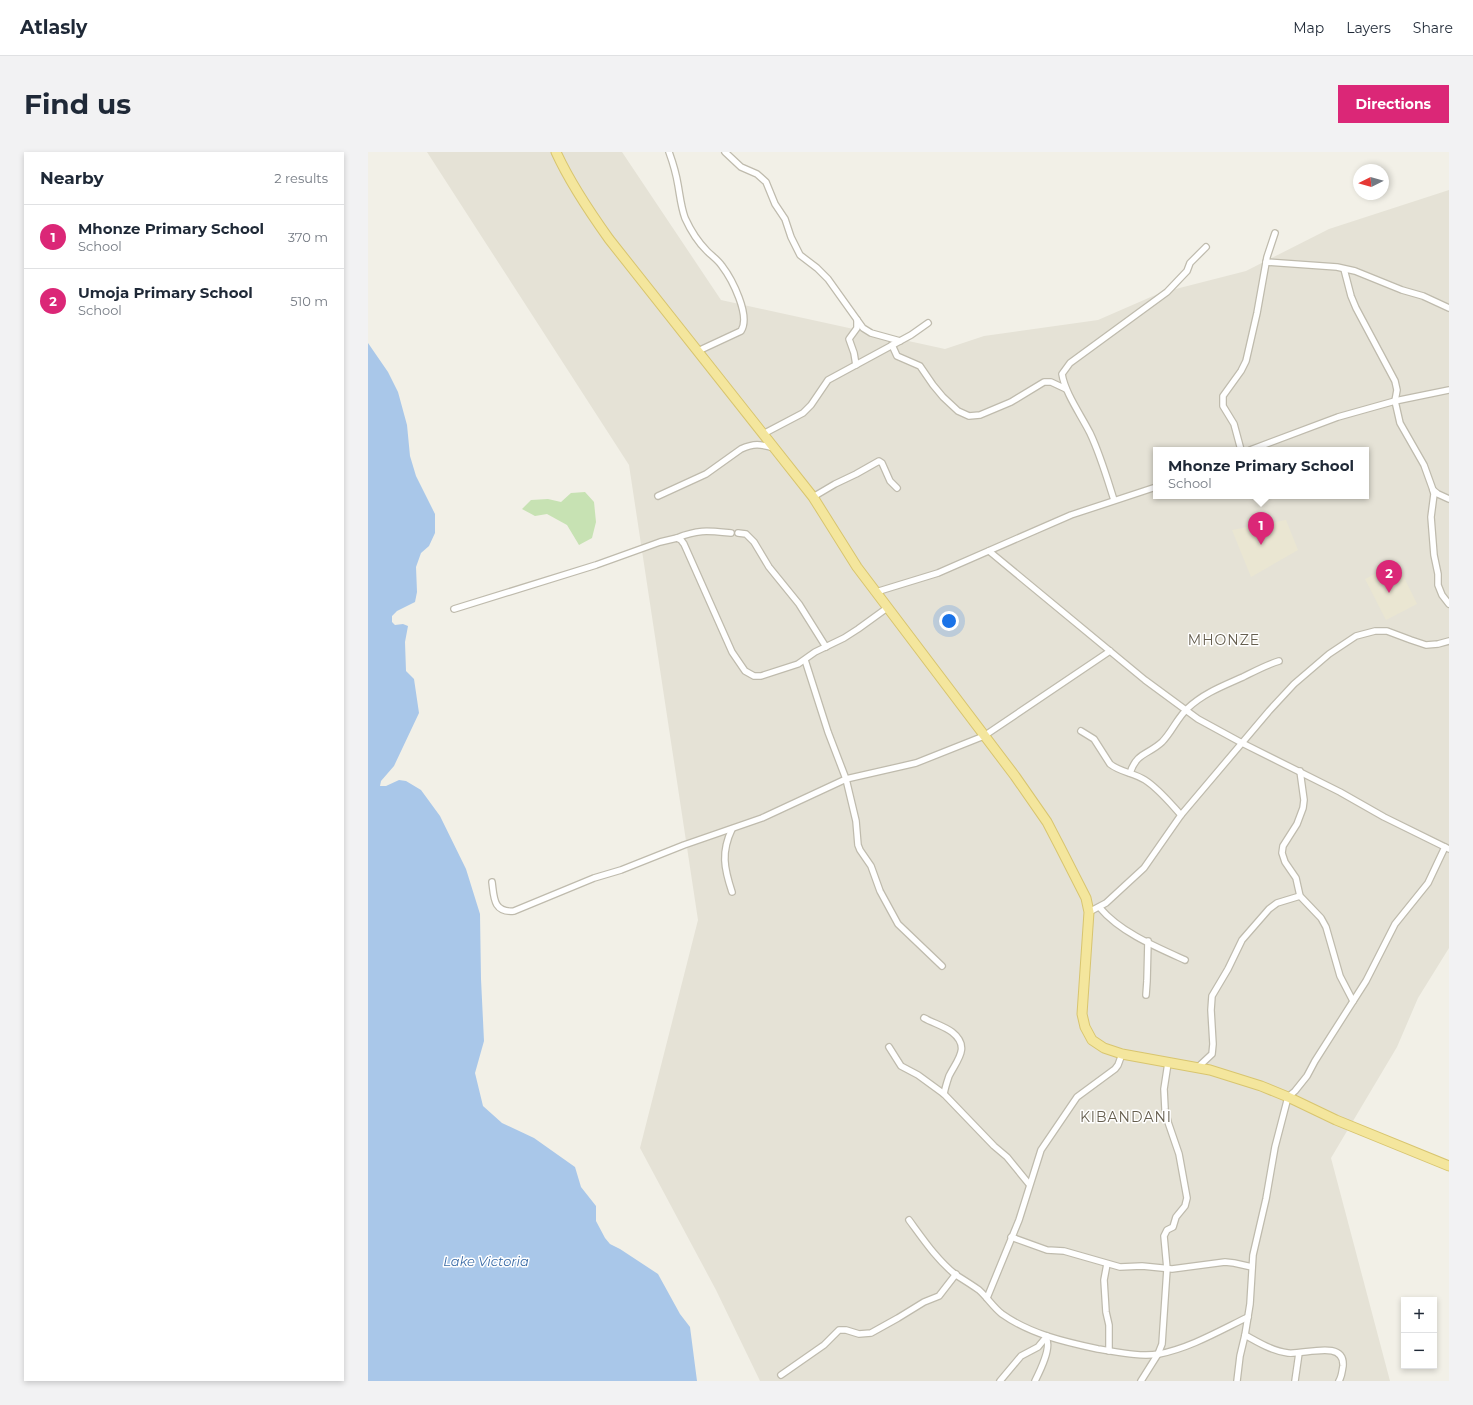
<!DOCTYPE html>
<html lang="en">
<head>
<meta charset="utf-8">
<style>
  :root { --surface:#fff; --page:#f2f2f3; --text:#1f2937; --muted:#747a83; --line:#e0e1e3; --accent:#db2777 }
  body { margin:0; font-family:Montserrat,sans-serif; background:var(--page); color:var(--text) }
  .controls { position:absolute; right:12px; bottom:12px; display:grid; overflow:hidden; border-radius:0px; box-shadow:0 2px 6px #0003 }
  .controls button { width:36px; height:36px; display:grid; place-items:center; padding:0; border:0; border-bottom:1px solid var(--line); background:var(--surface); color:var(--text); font:20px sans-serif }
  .compass { position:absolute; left:985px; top:12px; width:36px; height:36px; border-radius:50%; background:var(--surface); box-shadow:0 2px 6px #0003; rotate:265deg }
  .you { position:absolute; left:581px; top:469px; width:14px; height:14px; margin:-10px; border:3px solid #fff; border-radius:50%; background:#1a73e8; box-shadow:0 0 0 6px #1a73e833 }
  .badge { display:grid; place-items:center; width:26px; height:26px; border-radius:50%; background:var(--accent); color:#fff; font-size:13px; font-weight:700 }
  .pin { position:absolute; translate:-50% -33px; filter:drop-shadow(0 1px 2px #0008) }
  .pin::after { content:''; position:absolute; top:21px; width:14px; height:12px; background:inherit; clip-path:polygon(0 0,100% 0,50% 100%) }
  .popup { position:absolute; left:785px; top:295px; width:216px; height:52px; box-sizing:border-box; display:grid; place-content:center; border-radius:0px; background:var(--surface); filter:drop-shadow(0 1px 3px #0005); font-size:13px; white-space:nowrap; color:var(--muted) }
  .popup b { font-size:15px; color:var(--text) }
  .popup::after { content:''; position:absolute; left:50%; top:100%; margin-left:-8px; border:8px solid transparent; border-top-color:var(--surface) }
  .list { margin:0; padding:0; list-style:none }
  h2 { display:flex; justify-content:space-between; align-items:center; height:52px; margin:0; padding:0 16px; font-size:17px }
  h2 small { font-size:13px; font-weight:400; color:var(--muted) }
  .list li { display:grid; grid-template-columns:26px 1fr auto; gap:12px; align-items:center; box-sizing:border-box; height:64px; padding:0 16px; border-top:1px solid var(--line) }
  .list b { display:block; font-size:15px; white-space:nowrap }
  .list p { margin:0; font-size:13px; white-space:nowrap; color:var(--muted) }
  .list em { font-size:13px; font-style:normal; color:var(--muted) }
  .map { position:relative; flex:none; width:1081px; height:1229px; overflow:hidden; border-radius:0px }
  header { display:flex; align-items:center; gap:24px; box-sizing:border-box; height:56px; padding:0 20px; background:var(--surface); border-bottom:1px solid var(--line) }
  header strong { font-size:19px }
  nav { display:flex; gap:22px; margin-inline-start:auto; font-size:14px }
  .intro { display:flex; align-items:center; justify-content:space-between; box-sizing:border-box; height:96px; padding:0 24px }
  h1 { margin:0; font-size:28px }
  .button { padding:10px 18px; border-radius:0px; background:var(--accent); color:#fff; font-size:14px; font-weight:700 }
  main { display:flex; gap:24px; padding:0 24px }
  aside { flex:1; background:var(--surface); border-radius:0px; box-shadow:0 2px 6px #0003 }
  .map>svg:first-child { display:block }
  .residential { fill:#e5e2d6; fill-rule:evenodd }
  .education { fill:#eae6d2 }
  .green { fill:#c7e2b3 }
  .water { fill:#a9c7e9 }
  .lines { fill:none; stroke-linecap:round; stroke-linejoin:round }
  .street-casing { stroke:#bfbbad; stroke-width:8 }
  .primary-casing { stroke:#d8c56f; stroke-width:11 }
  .street { stroke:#fff; stroke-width:5.5 }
  .primary { stroke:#f4e69d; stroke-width:9 }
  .labels { text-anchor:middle; stroke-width:3; stroke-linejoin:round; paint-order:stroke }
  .water-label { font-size:13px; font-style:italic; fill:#3a6ba6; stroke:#fff }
  .quarter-label { font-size:14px; letter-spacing:1px; fill:#665f4f; stroke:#fff }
</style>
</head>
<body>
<header>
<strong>Atlasly</strong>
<nav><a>Map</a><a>Layers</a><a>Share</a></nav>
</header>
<div class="intro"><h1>Find us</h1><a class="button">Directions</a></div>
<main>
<aside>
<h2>Nearby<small>2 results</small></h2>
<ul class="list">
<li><span class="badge">1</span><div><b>Mhonze Primary School</b><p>School</p></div><em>370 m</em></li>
<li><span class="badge">2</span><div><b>Umoja Primary School</b><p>School</p></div><em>510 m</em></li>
</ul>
</aside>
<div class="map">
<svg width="1081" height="1229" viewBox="0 0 1081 1229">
  <rect width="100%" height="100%" fill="#f2f0e7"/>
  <path class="residential" d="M59,0H254L353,148L577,197L616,184L730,168L792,141L878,119L961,77L1081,38V796L1050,846L1029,895L963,1006L1022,1229H392L348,1138L272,996L330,768L261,313ZM788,298H998V344H788Z"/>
  <g class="education">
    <path d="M918,368L930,398L883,425L864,378Z"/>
    <path d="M1029,411L1049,452L1018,468L997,427Z"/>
  </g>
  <path class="green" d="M217,340L226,350L228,370L224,386L211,393L199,373L179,362L167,364L154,357L163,348L180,347L193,350L203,341Z"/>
  <path class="water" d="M0,191L20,220L30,240L39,273L42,304L48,324L67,362V381L61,394L53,401L48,415L49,440L47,450L29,459L24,464V470L27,473L35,472L40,474L37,490L38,519L46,527L51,561L26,614L13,629L12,634H18L31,628L38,629L53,638L72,664L98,717L112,762L113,827L116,889L107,921L115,954L134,971L166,986L207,1015L213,1035L228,1054V1069L237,1086L242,1092L252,1097L290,1122L312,1162L322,1175L329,1229H0Z"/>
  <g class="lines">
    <g class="street-casing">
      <g id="street">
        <path d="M301,0C305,11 308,21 310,33C312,44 313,55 317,66C322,77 330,90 339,99C344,104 350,108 354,114C364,127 383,164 373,179L330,199"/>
        <path d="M357,0L373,15L389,22L398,30L407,52L417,67L423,85L432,103L449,116L460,127L495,176L503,181L532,189"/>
        <path d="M898,110L969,115L987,119L1034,138L1055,144L1081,156"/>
        <path d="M976,117L983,144L988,156L1027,229L1029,238L1027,249L1032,271L1056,313L1065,338L1066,342L1063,365L1066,403L1070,422V433L1074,443L1081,452"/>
        <path d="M524,193L529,204L552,214L565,233L575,245L590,259L601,264L612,263L643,250L676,230H683L698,237"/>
        <path d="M488,213L486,201L481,187L489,176V168"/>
        <path d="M395,282L435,261L443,253L460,228L543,183L560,171"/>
        <path d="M873,298L866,272L855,254V244L873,219L878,209L889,161L899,105L907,81"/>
        <path d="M882,298L970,265L1027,249L1081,238"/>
        <path d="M1065,338L1070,342L1081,347"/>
        <path d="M290,344L338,322L373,297C386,291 392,292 406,296"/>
        <path d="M445,345L467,332L488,322L511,309L514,311L522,329L529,336"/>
        <path d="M746,348C739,326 732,302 722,281C713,263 697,241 694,222L702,211L799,140L819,119L822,111L838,95"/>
        <path d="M370,381L378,382L386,390L401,415L431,452L458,495"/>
        <path d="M309,386C331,377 341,379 363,381"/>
        <path d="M621,399L777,528L830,567L874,591L972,640L1016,665L1081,697"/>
        <path d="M508,440L570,421L703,363L788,335"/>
        <path d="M86,457L228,413L292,390L309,386L313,388L316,392L364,500L377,519L386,524H393L430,512L447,500L476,486L490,477L519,456"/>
        <path d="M437,508L460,580L478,627L488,669L490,693L492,698L503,714L512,739L530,772L574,814"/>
        <path d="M713,579L726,587L742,612C752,620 766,621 777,628C791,637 802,651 813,663"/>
        <path d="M932,619L936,648L935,656L929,672L915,694L914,701L917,710L928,726L932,744L953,766L958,775L972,824L985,849"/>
        <path d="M762,621C769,600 780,603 794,590C804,580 809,566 820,556C836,541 855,534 875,525C887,519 898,513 911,509"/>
        <path d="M124,730C126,745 125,761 146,759L226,726L253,718L316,693L394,666L478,627L548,611L616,584L742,499"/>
        <path d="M364,740C356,716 353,700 364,677"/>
        <path d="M732,756C752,780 788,795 817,808"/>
        <path d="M721,760L738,751L776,716L813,663L901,559L926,532L961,502L988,484L1007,479H1019L1043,488L1058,493L1070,492L1081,489"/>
        <path d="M778,843L779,829L780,789"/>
        <path d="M556,866C565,871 576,874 584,880C603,895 589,908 581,924C579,930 577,936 576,942"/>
        <path d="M521,895L533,914L550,923L576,942L626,994L639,1005L661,1032"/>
        <path d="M829,916L844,902L845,892L843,858L844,844L860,817L874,788L901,757L909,751L932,744"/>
        <path d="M541,1068C555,1087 569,1108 588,1123C596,1128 604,1133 611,1138C619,1145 625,1155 634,1162C662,1182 697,1190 730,1197C750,1200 771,1205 791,1202C822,1196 851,1179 880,1165"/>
        <path d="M643,1085L679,1098L696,1099L752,1115L774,1114L804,1117L857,1110L866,1111L884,1115"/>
        <path d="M739,1112L736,1128L738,1160L741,1173V1199"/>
        <path d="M619,1146L651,1068L673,998L709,945L747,917L750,913L754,902"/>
        <path d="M877,1183C891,1191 905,1199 920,1201C936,1203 977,1187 975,1214C974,1219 974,1224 971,1229"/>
        <path d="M413,1223L456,1193L471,1178H478L491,1182L503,1181L530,1166L556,1150L571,1144L588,1122"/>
        <path d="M632,1229L653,1204L670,1195L679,1184"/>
        <path d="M667,1229C672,1219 684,1195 678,1186"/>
        <path d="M773,1229L790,1202L794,1192L799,1117L796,1084L799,1078L805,1075L808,1065L817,1054L819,1046L811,1002L800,970L797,957L796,937L800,911"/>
        <path d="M869,1229L872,1204L877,1183L882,1152L885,1103L898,1047L907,995L920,945L927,939L939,924L947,909L998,829L1027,772L1060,731L1077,695"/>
        <path d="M927,1229L931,1201"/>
      </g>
    </g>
    <g class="primary-casing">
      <path id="primary" d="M188,0C202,31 221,59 241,87L445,345L489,415L647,624L679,670L692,695L718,746L721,760L714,862L717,875L724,888L736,896L754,902L842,918L893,934L920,945L968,968L1081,1014"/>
    </g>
    <use href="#street" class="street"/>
    <use href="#primary" class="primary"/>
  </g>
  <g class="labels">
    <g class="water-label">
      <text x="118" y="1114">Lake Victoria</text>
    </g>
    <g class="quarter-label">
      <text x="856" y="493">MHONZE</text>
      <text x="758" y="970">KIBANDANI</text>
    </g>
  </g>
</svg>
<div class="controls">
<button>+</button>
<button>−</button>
</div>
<svg class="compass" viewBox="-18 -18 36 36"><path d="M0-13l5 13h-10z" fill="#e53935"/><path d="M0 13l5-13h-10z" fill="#747a83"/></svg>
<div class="you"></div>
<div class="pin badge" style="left:893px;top:393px">1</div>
<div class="popup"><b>Mhonze Primary School</b>School</div>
<div class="pin badge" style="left:1021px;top:441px">2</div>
</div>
</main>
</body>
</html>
